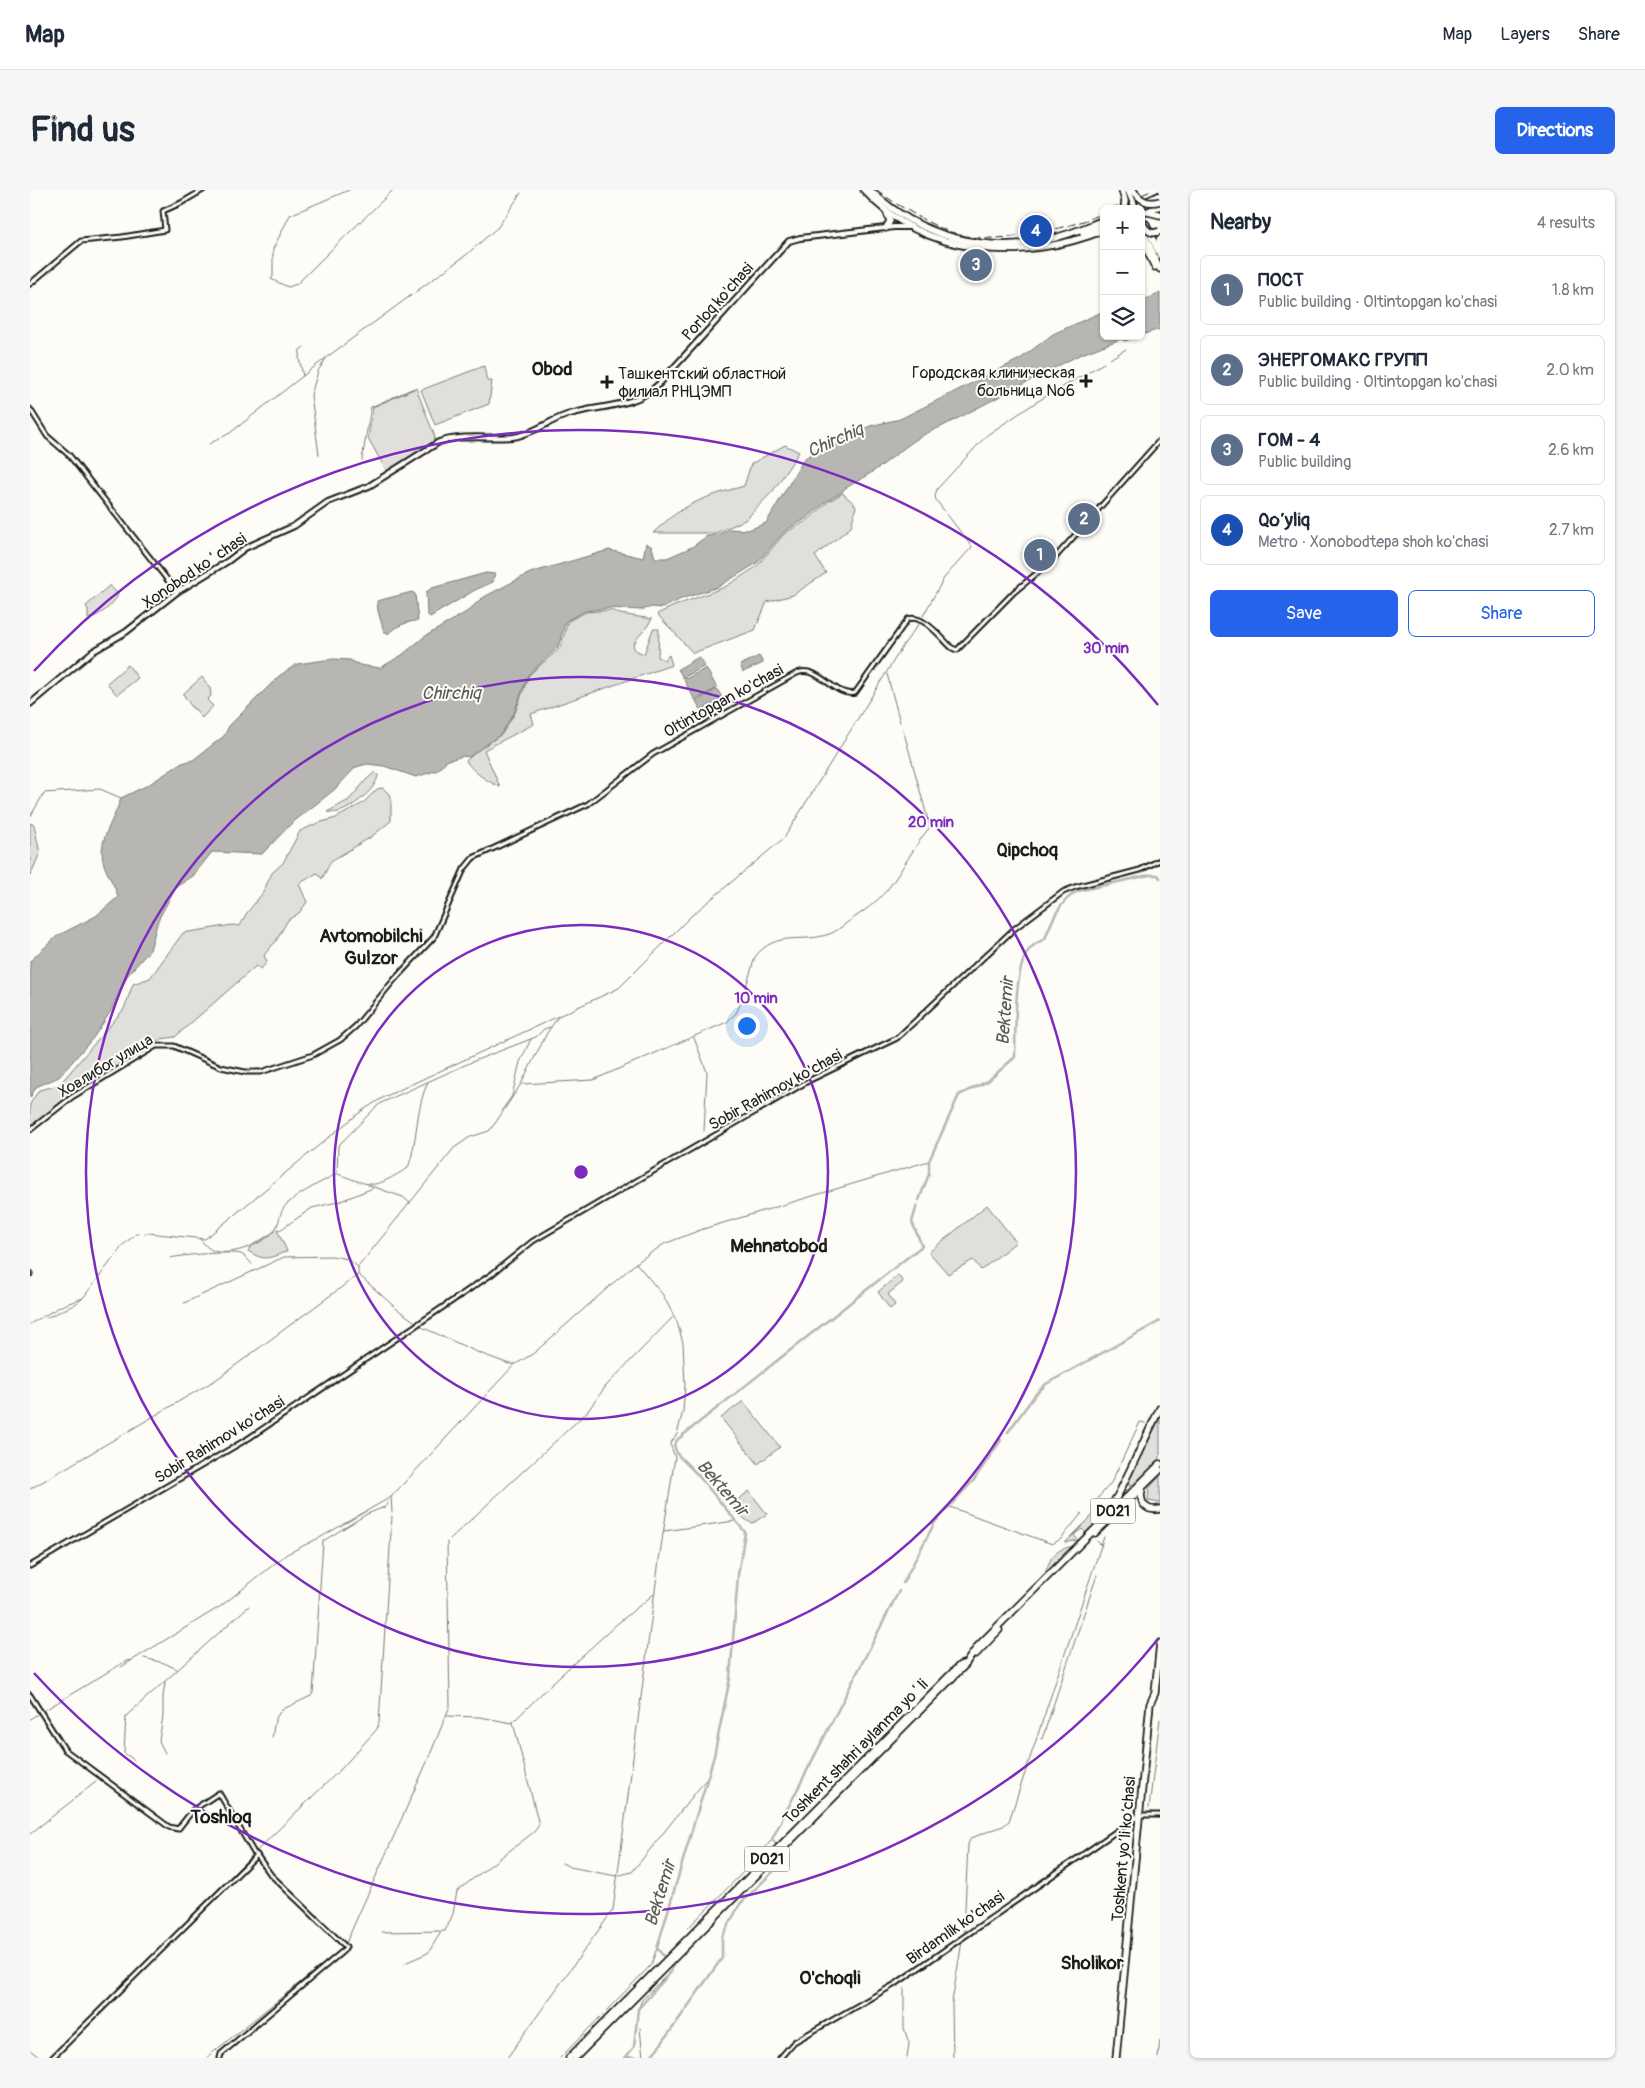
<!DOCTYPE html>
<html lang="en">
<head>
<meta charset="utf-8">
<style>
  :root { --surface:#fff; --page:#f6f6f7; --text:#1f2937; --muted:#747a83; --line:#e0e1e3; --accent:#2563eb }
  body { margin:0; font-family:Pangolin,sans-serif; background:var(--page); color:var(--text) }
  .controls { position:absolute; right:15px; top:15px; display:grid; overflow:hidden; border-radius:8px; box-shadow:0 1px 4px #0004 }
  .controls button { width:45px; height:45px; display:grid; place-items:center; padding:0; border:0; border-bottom:1px solid var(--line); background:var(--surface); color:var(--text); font:25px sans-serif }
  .you { position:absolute; left:716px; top:835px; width:18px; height:18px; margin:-12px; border:4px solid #fff; border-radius:50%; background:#1a73e8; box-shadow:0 0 0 8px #1a73e833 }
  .badge { display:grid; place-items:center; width:32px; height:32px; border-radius:50%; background:var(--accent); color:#fff; font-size:16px; font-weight:700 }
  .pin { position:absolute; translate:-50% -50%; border:2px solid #fff; box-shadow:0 1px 5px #0006 }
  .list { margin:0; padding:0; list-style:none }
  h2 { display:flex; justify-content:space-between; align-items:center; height:65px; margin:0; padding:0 20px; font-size:21px }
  h2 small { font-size:16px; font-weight:400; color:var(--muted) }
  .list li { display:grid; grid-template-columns:32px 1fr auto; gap:15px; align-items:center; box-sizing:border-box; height:70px; margin:0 10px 10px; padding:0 10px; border:1px solid var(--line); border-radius:8px }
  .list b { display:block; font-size:19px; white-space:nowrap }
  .list p { margin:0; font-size:16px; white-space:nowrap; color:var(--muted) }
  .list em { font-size:16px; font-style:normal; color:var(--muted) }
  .actions { display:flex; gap:10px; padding:15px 20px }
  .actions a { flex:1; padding:11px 0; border:1px solid var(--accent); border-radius:8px; text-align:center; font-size:18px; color:var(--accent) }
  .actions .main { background:var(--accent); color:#fff }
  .icon { flex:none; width:28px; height:28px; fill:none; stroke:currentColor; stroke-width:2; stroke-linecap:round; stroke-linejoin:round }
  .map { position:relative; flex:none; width:1130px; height:1868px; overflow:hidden; border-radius:8px }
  header { display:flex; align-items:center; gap:30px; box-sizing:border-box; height:70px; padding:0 25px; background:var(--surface); border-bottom:1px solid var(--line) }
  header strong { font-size:24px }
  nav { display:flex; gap:28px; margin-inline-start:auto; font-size:18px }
  .intro { display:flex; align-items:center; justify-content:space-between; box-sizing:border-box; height:120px; padding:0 30px }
  h1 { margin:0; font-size:35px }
  .button { padding:12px 22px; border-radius:8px; background:var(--accent); color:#fff; font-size:18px; font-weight:700 }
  main { display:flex; gap:30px; padding:0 30px }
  aside { flex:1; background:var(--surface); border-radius:8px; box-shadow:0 1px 4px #0004 }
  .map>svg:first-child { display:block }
  .green { fill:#e0dfdb; stroke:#7e7e7c }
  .water { fill:#b7b6b2; stroke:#797876 }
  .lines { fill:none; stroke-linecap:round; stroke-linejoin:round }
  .stream { stroke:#797876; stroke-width:1 }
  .canal { stroke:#b7b6b2; stroke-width:2.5 }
  .tertiary-casing { stroke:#1c1c1c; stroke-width:7 }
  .secondary-casing { stroke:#1c1c1c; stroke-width:8 }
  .trunk-casing { stroke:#1c1c1c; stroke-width:9 }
  .tertiary { stroke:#fdfcf7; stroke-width:3 }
  .secondary { stroke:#fdfcf7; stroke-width:4 }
  .trunk { stroke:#fdfcf7; stroke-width:5.5 }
  .rail { stroke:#1c1c1c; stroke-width:1; stroke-dasharray:8 4; stroke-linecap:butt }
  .trunk-bridge-casing { stroke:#1c1c1c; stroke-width:9; stroke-linecap:butt }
  .trunk-bridge { stroke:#fdfcf7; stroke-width:5.5 }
  .ring { fill:none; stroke:#7b2cbf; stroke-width:2.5 }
  .poi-dot { fill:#1c1c1c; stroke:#fdfcf7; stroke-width:2 }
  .labels { text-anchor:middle; stroke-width:4; stroke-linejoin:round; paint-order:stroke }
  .shield { fill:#fdfcf7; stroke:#605f5e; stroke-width:1 }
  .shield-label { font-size:15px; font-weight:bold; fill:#1c1c1c }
  .street-label { font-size:16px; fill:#1c1c1c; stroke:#fdfcf7 }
  .poi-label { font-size:16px; fill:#1c1c1c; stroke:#fdfcf7; text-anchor:end }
  .water-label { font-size:18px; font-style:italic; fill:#5a5a58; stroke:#fdfcf7 }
  .quarter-label { font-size:19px; font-weight:bold; fill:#1c1c1c; stroke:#fdfcf7 }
  .centre { fill:#7b2cbf; stroke:#fdfcf7; stroke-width:2.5 }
  .ring-label { font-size:15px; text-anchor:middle; font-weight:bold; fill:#7b2cbf; stroke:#fdfcf7; stroke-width:4; stroke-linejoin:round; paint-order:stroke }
</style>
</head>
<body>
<header>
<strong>Map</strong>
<nav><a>Map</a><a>Layers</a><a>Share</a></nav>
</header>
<div class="intro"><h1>Find us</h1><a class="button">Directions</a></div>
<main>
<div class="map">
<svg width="1130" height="1868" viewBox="0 0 1130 1868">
  <rect width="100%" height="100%" fill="#fdfcf7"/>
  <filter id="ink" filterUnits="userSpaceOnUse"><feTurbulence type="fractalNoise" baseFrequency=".02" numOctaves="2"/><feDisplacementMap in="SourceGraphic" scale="10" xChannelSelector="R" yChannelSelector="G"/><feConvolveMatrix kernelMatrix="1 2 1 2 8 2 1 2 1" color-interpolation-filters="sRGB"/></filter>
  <g filter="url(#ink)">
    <g class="green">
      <path d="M454,176L457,191H462L459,214L405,235L391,200Z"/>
      <path d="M386,198L405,247L403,252L357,282L338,248L343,217Z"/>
      <path d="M755,255L769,262L743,301L715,330L686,343H623C654,313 674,307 714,296L721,274Z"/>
      <path d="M813,303C817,309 822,310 826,316L821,337L785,366L796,383L763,405L737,412L725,440L663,463L627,424L644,416L695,397L726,377L755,343L778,330L799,311Z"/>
      <path d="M80,395L88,405C83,415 70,426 58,429V420L56,416Z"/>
      <path d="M581,420L590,424L622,429C617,439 608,445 603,455L605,460L614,464L623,439H629L628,467L635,470L639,465L642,475L501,524L504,534L454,560L470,597C456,590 445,584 436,571L449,559L472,544L485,523L499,485L530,458L538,431L556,422Z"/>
      <path d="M98,475L108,488L87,505L77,493Z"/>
      <path d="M172,487L180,498L181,506L177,510L183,516L172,528L165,519H163L153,504Z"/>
      <path d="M345,582L348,585C347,599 322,618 309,622C306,623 301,622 297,622L319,610L336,590Z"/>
      <path d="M353,598L361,606V631L341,647L301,671L292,689L287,683L269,694L277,712L269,723L258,730L246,751L234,765L237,772L231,779L226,776L145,847L131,849L43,904L0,938V914L9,900L29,895L94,819L103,794L120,788L153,743L202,735L210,736L216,724L232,704L242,683L253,673L270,641L288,633L306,628L333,613L347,599Z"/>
      <path d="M0,633L4,635L10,663L0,686Z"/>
      <path d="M957,1015L986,1052L951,1080L943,1070L918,1084L899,1062Z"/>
      <path d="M247,1040L257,1061C240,1068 235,1072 218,1061L221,1056Z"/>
      <path d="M868,1085L873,1092L858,1104L865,1115L860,1119L848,1102Z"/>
      <path d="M713,1211L750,1257L728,1274L691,1228Z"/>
      <path d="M1130,1227V1269L1102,1297L1099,1293V1286L1102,1277L1110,1268Z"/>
      <path d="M1130,1286V1313L1118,1311L1119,1298Z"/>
      <path d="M719,1301L737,1324L723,1333C715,1332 706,1321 704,1313Z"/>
      <path d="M1063,1325L1066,1328L1065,1334L1056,1343L1052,1339L1044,1345L1048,1350L1035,1353Z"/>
      <path d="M1052,1354L1039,1361L1031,1369L1029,1368L1019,1382L1015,1384C1022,1360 1029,1359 1052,1354Z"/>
    </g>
    <g class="water">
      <path d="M1130,103V139L1111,145V112Z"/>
      <path d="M1074,121V146H1109L1095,151L1091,149L1049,165L911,237C892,244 879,254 864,266C849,279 831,289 814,299L812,302L798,310L777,328L755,341L727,373L688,397L651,409L633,418L622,417L610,420L579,418L555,421L536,431L528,457L498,485L484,523L471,544L439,567L433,566L416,571L408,580L386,587L354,576L337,574L326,577L304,600L262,633L232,664L182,662L163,686L146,697L128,730L120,760L97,786L81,821L63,848L29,887L6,897L0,908V771L27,746L66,726L88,707C85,694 76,684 73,671C68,649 85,629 91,608L118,595L152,573L163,570L194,546L199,536L249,486L267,474L303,469L320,470L330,475L350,478L372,465L394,447L438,421L452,408L500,383L579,360L613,368L616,353L622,357L625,368H637L662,357L677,346L689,344L699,339L718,340L736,333L774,269L792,255L801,254L840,236L870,229L990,169L1023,144Z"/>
      <path d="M456,383L465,384L463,392L445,400L400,427L397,424L396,402L402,398Z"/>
      <path d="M382,402L385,404L388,431C381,430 363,437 358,444L357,442H354L348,421L347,411Z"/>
      <path d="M729,466L733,473L713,482L710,475Z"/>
      <path d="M669,467L675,476L653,488L648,479Z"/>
      <path d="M676,478L687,498L665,510L654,490Z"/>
      <path d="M687,499L693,509L671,520L666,511Z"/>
    </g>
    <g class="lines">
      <g class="stream">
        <path d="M319,0L260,25L243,59V87L241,89L258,97L267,94C298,62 331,32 363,0"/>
        <path d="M1080,169L1096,159"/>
        <path d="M273,186L269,168L270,160L274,157"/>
        <path d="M179,254L200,243L297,167L436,65L468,37L491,3"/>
        <path d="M289,265L281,205L288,181L296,169"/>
        <path d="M332,270L341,217L384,198"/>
        <path d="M893,426L914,388L942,357L906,310L905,306L907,299L957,245L1008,211L1074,173"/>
        <path d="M857,484L870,532"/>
        <path d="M0,627L14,603L70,599L91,608"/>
        <path d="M664,848L677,882L674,941"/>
        <path d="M493,894L563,890L697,832L706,823L711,813L725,767C746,739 774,754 799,744C806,742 812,736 818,732C831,723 846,713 857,700C873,680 883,657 900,637L873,539"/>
        <path d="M472,920L482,906L490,872L501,849"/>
        <path d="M307,983L308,956L347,916L353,912L444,871L506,847L514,839L520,837"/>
        <path d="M308,984C346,998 342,999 378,978C388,951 385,919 398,892"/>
        <path d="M338,995L373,1007L380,1013"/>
        <path d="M247,1039L250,1040L282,1018L311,1011L343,998"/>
        <path d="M170,1049C173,1053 178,1059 184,1061C200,1067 238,1053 246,1038C251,1029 249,1021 257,1014C271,1002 290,993 306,984"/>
        <path d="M140,1068C152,1065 199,1061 211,1064C215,1066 219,1071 222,1074"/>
        <path d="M329,1085L367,1119L394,1138L447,1162L479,1174H486L504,1163L606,1073L634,1054L673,1039L899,971"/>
        <path d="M154,1113L254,1067L302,1066L318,1069L328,1077"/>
        <path d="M16,1128L44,1115L52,1109"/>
        <path d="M0,1134L31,1116L53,1108L94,1054L106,1044L118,1043L175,1049L299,947L333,920L354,907L589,798L661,726L754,648L874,454L890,432"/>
        <path d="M1098,1292L1100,1297"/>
        <path d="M0,1299L187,1189L328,1085V1077L424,958L440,947L459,941L466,932L491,894L517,843L528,827"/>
        <path d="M1068,1308L1081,1293L1110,1232L1115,1233"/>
        <path d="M920,1317L1022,1354L1031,1349L1052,1323"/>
        <path d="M362,1322L361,1307L485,1174"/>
        <path d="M634,1341L705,1331"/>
        <path d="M420,1349L557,1222L576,1196L643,1127"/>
        <path d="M1067,1351L1072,1356"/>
        <path d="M114,1468L134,1473L147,1479"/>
        <path d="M91,1477L191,1416L257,1364L291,1347L361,1307"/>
        <path d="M15,1520L96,1471L102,1470"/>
        <path d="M417,1526L450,1527L482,1533L521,1494L587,1434L624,1404"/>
        <path d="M0,1529L9,1523"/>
        <path d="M242,1547L245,1530L251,1520L281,1506L283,1503L293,1351L337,1324L357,1316L358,1310"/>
        <path d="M1012,1549L1067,1385"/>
        <path d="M135,1563L129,1551L133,1526V1506L135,1492"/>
        <path d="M104,1570L94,1563L96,1526L219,1416"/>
        <path d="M1119,1618L1130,1529"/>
        <path d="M0,1644L67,1591"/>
        <path d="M532,1673L540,1677L586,1686L602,1682L678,1587"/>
        <path d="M658,1738L731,1664L742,1649"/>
        <path d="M352,1742L415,1741L423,1724L427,1701L504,1642L509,1635L483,1532"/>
        <path d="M934,1742L938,1654L941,1648L973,1636L979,1631L1074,1347"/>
        <path d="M316,1753L397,1572L420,1516L417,1352"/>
        <path d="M375,1773L398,1763L411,1742"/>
        <path d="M874,1798V1838L879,1853L877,1868"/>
        <path d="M608,1819L612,1810L638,1784"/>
        <path d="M610,1838L613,1868"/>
        <path d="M29,1859L216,1671L311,1579L347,1539L349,1533L362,1326"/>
        <path d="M0,1860L10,1868"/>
        <path d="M596,1867V1868"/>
        <path d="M176,1868L313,1758"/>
        <path d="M477,1868L583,1720L629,1370L645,1267L640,1254L647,1244L653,1221L655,1195L653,1153L647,1132L633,1105L606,1073"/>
        <path d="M530,1868L621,1775L627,1758"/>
        <path d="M747,1868L761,1852L859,1795L1105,1626V1619L1108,1617"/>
        <path d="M923,1868L922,1812L932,1751"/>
        <path d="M1128,1868L1130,1850"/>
      </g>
      <g class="canal">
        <path d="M889,1010L899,984V971L929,905L958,891L985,867C986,840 983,780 999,760C1003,754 1009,752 1015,749C1021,732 1030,710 1048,701L1119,685H1128L1130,688"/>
        <path d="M978,1242L1005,1205L1016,1194L1130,1131"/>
        <path d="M873,1393L905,1332L943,1291L971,1250"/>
        <path d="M746,1654L742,1649L869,1401"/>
        <path d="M635,1768L627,1758L684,1566L700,1488L708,1385L715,1342L667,1284L647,1264L644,1255L648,1249L892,1056L882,1032L887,1015"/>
        <path d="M596,1867L609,1868"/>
        <path d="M595,1868L604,1857L608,1819L641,1782L643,1776"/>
        <path d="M614,1868L621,1866L632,1853L692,1768V1747L710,1714L758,1667L755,1663"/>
      </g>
      <g class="tertiary-casing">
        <g id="tertiary">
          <path d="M0,94L51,51L92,47L135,40L133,21L151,13L173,0"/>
          <path d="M0,219L17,246L39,265L147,402"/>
          <path d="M0,940L42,907L126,856H144L191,877L215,882H231L283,865L310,850L326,836L364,790L404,747L434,679L443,668L558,614L623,564L767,483C788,474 805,508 825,503L878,429C894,424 912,449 922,458L927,460L984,402L1022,371L1130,250"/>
          <path d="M0,1083V1084"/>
          <path d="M0,1376L219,1248L462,1084L503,1051L780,890L867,848L984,739L1033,702L1045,697L1110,680L1130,670"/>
          <path d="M0,1505L35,1560L139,1637L148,1639L163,1620L189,1603L224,1663"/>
          <path d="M22,1868L227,1665"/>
          <path d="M190,1868L191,1864L313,1761L316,1757L241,1685L226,1664"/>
          <path d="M750,1868L764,1852L867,1793L1110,1625H1130"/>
        </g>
      </g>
      <g class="secondary-casing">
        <path id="secondary" d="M0,514L62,462L96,442L147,402L198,371L215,358L264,336L298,312L339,296L409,252C430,244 460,249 483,247C504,244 519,230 540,224C571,215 604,218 629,194L759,51L770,48L864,37H881"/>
      </g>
      <g class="trunk-casing">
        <g id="trunk">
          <path d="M834,0C894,67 994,73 1074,40"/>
          <path d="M840,0C888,46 956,65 1020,49C1039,45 1056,37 1074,30"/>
          <path d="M1100,19L1130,5"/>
          <path d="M1118,22L1130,25"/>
          <path d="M1111,24L1130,16"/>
          <path d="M1111,32L1116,34L1128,61"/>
          <path d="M1111,37L1130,79"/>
          <path d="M856,38L860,31L857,23"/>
          <path d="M1053,43L1074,35"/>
          <path d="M1130,47L1128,56L1130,65"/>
          <path d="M1111,48L1125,77"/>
          <path d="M1112,1299C1109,1312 1115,1322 1130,1319"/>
          <path d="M1077,1323L1089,1303L1130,1218"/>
          <path d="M1065,1343L1130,1280"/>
          <path d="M946,1464L969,1440"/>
          <path d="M539,1868L930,1475L936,1473L948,1456L1130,1274"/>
          <path d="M545,1868L936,1474"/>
          <path d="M1086,1868L1120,1514L1125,1503L1130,1453"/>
        </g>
      </g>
      <use href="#tertiary" class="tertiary"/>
      <use href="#secondary" class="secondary"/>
      <use href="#trunk" class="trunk"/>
      <g class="rail">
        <path d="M847,0C857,8 868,15 879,21C926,50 950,53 1004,43C1029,39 1051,33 1074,23"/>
        <path d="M1080,19L1123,0"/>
      </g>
      <g class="trunk-bridge-casing">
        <g id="trunk-bridge">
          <path d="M1092,0L1095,11L1094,19"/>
          <path d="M1098,0L1106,19"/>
          <path d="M1103,0C1110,10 1117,15 1130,11"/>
          <path d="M1111,30C1115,39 1120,46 1130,41"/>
        </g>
      </g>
      <use href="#trunk-bridge" class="trunk-bridge"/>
    </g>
  </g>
  <g class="ring">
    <circle cx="551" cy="982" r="247"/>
    <circle cx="551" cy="982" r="495"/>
    <path d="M1128 1449A742 742 0 0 1 4 1483M4 481A742 742 0 0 1 1128 515"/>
  </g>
  <g class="poi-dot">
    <path d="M1053.5 183.5h5v5h5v5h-5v5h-5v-5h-5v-5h5z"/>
    <path d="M574.5 184.5h5v5h5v5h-5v5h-5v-5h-5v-5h5z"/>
  </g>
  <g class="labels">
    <g class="shield">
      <rect x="1060.5" y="1308.5" width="45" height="25" rx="4"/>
      <rect x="714.5" y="1656.5" width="45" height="25" rx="4"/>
    </g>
    <g class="shield-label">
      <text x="1083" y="1326">D021</text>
      <text x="737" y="1674">D021</text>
    </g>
    <g class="street-label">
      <text transform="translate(687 111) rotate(-48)" y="6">Porloq ko'chasi</text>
      <text transform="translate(164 380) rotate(-34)" y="6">Xonobod koʻchasi</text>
      <text transform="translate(693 510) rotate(-29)" y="6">Oltintopgan ko'chasi</text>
      <text transform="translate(75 875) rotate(-31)" y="6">Ховлибог улица</text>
      <text transform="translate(745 899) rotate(-29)" y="6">Sobir Rahimov ko'chasi</text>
      <text transform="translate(189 1249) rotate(-32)" y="6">Sobir Rahimov ko'chasi</text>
      <text transform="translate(825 1561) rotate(-45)" y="6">Toshkent shahri aylanma yoʻli</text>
      <text transform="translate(1093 1659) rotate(-85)" y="6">Toshkent yo‘li ko‘chasi</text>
      <text transform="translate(925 1737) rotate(-35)" y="6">Birdamlik ko'chasi</text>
    </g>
    <g class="poi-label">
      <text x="1045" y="188">Городская клиническая<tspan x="1045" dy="18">больница №6</tspan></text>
      <text x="588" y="189" text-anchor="start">Ташкентский областной<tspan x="588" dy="18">филиал РНЦЭМП</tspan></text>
    </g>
    <g class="water-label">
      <text transform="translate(805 250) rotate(-24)" y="6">Chirchiq</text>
      <text x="421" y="509">Chirchiq</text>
      <text transform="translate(975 821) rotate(-86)" y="6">Bektemir</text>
      <text transform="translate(693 1298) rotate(49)" y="6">Bektemir</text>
      <text transform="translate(630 1703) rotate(-73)" y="6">Bektemir</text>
    </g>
    <g class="quarter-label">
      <text x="522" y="185">Obod</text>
      <text x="997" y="666">Qipchoq</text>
      <text x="341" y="752">Avtomobilchi<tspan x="341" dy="22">Gulzor</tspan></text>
      <text x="749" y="1062">Mehnatobod</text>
      <text x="191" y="1633">Toshloq</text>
      <text x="1062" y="1779">Sholikor</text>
      <text x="800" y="1794">O'choqli</text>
    </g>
  </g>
  <circle cx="551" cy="982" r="8" class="centre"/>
  <g class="ring-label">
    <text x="1076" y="463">30 min</text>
    <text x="901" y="637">20 min</text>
    <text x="726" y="813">10 min</text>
  </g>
</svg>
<div class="controls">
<button>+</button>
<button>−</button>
<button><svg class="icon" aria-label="layers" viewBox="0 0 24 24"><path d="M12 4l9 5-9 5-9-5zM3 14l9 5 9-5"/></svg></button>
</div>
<div class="you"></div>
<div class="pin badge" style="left:1010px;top:365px;background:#5c6f8a">1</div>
<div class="pin badge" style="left:1054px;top:329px;background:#5c6f8a">2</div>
<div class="pin badge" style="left:946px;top:75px;background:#5c6f8a">3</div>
<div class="pin badge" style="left:1006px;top:41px;background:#1a4fb4">4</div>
</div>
<aside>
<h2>Nearby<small>4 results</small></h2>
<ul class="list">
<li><span class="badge" style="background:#5c6f8a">1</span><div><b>ПОСТ</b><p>Public building · Oltintopgan ko'chasi</p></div><em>1.8 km</em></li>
<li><span class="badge" style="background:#5c6f8a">2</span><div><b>ЭНЕРГОМАКС ГРУПП</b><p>Public building · Oltintopgan ko'chasi</p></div><em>2.0 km</em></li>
<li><span class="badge" style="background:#5c6f8a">3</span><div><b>ГОМ - 4</b><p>Public building</p></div><em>2.6 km</em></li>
<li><span class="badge" style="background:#1a4fb4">4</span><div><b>Qo‘yliq</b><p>Metro · Xonobodtepa shoh ko'chasi</p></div><em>2.7 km</em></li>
</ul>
<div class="actions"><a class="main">Save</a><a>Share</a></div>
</aside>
</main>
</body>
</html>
